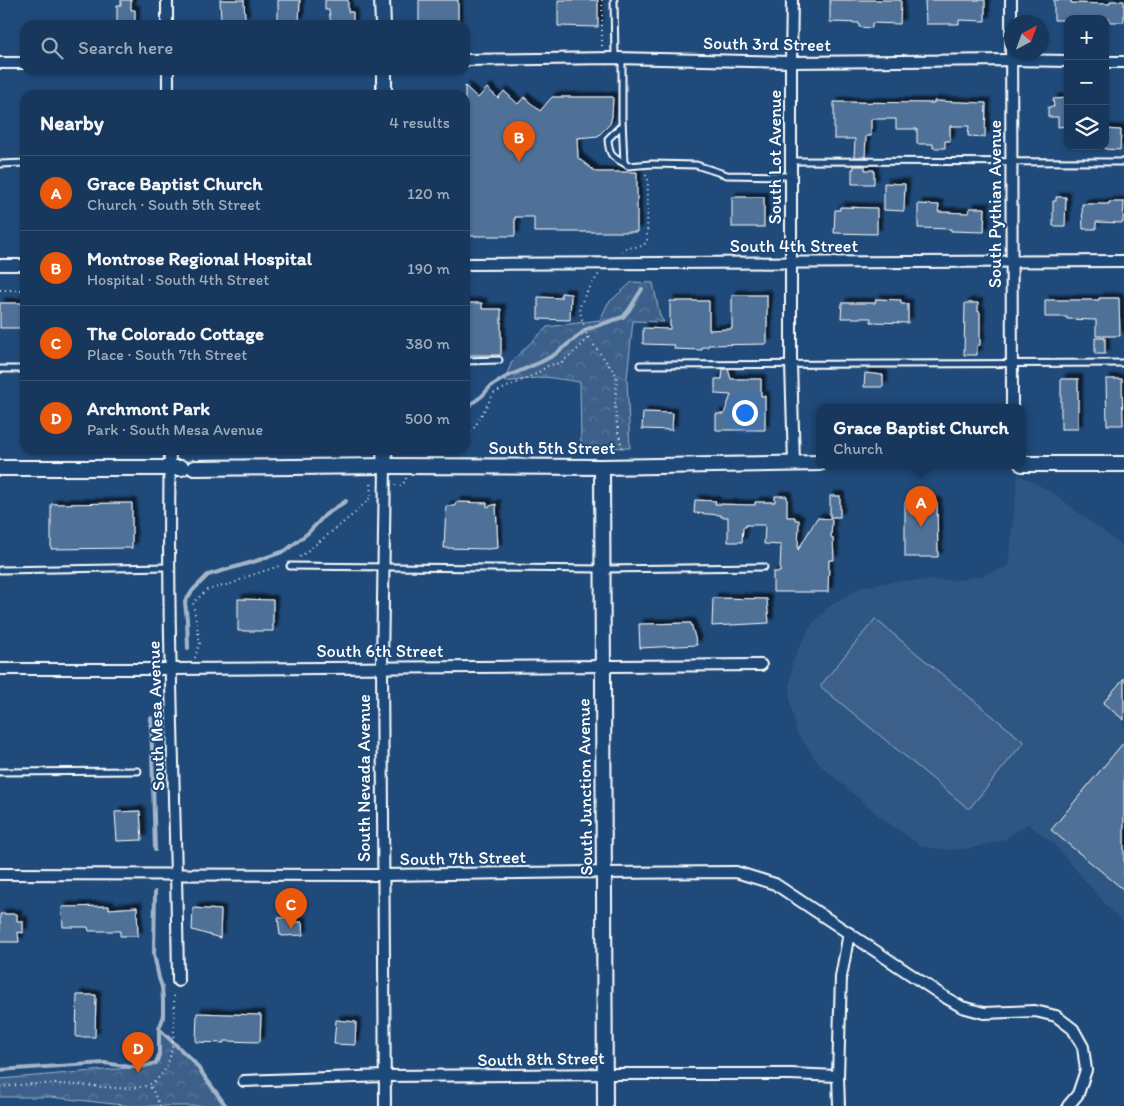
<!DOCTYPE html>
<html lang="en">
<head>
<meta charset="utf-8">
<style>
  :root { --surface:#17385c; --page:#203f62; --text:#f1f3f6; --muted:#9eacbb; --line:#365272; --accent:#ea580c }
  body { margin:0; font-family:Itim,sans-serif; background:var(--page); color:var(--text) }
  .controls { position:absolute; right:15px; top:15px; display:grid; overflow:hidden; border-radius:10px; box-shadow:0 1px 4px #0004 }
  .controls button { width:45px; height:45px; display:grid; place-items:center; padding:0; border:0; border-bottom:1px solid var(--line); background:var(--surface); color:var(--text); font:25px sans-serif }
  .compass { position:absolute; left:1004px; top:15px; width:45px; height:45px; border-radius:50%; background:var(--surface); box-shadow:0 1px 4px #0004; rotate:41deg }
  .you { position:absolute; left:744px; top:412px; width:18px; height:18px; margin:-12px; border:4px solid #fff; border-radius:50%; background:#1a73e8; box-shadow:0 0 0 8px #1a73e833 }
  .badge { display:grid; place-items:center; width:32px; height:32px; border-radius:50%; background:var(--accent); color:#fff; font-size:16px; font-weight:700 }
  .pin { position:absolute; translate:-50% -41px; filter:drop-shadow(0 1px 2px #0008) }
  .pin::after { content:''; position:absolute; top:26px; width:18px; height:15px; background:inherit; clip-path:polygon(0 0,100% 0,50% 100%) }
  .popup { position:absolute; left:816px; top:404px; width:210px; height:65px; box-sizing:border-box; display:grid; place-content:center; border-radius:10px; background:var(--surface); filter:drop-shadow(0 1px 4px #0005); font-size:16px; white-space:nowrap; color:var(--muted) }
  .popup b { font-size:19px; color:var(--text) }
  .popup::after { content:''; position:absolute; left:50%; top:100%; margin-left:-10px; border:10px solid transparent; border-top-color:var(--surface) }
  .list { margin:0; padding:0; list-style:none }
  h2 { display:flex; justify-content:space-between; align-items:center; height:65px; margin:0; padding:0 20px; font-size:21px }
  h2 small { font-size:16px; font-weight:400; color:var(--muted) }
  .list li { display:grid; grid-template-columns:32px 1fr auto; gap:15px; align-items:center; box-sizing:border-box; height:75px; padding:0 20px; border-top:1px solid var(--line) }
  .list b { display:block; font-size:19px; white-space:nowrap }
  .list p { margin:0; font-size:16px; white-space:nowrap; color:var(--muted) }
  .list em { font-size:16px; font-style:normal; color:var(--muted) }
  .icon { flex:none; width:28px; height:28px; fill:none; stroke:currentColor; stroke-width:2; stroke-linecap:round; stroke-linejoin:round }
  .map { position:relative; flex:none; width:1124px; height:1106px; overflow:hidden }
  .search { position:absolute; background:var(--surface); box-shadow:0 1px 4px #0004; left:20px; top:20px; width:450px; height:55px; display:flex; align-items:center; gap:12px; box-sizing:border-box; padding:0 18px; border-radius:15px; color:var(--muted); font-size:19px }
  .panel { position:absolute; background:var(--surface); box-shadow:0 1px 4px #0004; left:20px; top:90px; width:450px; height:365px; border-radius:15px }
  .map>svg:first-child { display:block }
  .built { fill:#2e5683 }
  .grass { fill:#3c618b; stroke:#9eb0c5 }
  .forest { fill:url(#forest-crowns); stroke:#9eb0c5 }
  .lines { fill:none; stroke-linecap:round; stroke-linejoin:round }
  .stream { stroke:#a3b5c8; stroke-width:4 }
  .building { fill:#507197; stroke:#fff; filter:url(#shadow) }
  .lane-casing { stroke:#fff; stroke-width:9 }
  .street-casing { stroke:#fff; stroke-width:14 }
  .secondary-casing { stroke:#fff; stroke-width:18 }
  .path { stroke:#fff; stroke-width:2; stroke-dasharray:1 4; stroke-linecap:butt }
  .lane { stroke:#1f4a7a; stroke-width:5 }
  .street { stroke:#1f4a7a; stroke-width:10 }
  .secondary { stroke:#1f4a7a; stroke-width:14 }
  .labels { text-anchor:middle; stroke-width:4; stroke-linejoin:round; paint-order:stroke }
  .street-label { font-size:18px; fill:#fff; stroke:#1f4a7a }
</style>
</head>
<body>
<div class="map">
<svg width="1124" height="1106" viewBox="0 0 1124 1106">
  <defs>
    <pattern id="forest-crowns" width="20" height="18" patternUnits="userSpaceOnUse" patternTransform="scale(1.25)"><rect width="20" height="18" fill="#3c618b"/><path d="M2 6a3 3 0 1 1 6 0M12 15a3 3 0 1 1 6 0" fill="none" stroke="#59799c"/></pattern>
    <filter id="shadow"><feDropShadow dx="4.5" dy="-4.5" stdDeviation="1" flood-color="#0009"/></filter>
  </defs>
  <rect width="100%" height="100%" fill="#1f4a7a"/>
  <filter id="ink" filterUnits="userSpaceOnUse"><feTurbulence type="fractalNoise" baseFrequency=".02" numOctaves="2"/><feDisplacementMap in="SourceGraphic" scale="10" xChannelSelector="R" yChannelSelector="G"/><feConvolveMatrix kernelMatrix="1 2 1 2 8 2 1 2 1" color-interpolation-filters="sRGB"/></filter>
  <g filter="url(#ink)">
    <path class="built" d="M1018,474L1053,493L1124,547V923L1112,912L1053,843L1028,824L1003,840L972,848L949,850L923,847L880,817L820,765L797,733L790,702V685L792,665L798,649L813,623L830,606L861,587L896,581L957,580L980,576L1008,567Z"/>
    <path class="grass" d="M875,619L1024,742L969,809L820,686Z"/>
    <g class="forest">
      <path d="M632,282L653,283L660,316L664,322L633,321L627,378L630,448L581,447L580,382L545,377L504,382L512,361L547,327L600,320L608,303Z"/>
      <path d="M159,1029L194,1062L226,1106H132L50,1097H0V1079L140,1067L156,1063L159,1055Z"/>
    </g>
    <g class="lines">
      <g class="stream">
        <path d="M465,410L471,404L482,396L491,386L506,377L541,362L554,355L587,329L623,317L629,310L642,289"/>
        <path d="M188,648L187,620L185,602L193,590L208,575L256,561L285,551L308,533L325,515L346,501"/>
        <path d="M151,718L155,850"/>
        <path d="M159,1029L194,1062L226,1106"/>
        <path d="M0,1070L105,1063L130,1067H140L156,1063L159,1055V1029L163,1018V1000L162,987L159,978L154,954L155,892"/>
      </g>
    </g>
    <g class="building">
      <path d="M121,0H131V10H135V25H117V5H121Z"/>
      <path d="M220,0H244L245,19L221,20Z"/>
      <path d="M278,0H300L299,22L278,21Z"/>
      <path d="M325,0H348V12H353V25H331L329,10H325Z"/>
      <rect x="419" y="0" width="39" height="25"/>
      <path d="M558,0H598V27L558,26Z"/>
      <path d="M830,0H901L900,24L872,23V28L859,27V23L830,22Z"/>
      <path d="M925,0H985V21L959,20V24H926Z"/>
      <path d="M1054,0H1071V3L1110,4V1H1124V22H1110V19H1068V20H1054Z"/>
      <path d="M465,86L478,98L487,88L498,98L504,91L518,104L524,97L540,111L552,97H613L612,116L610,124L598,136L577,138L578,158L596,172H637V232H534V217H515V236H465Z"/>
      <path d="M1068,98V126L1058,127V117H1048V107H1054L1053,99Z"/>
      <path d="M934,101L986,103L985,137L968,136L969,126H950V141H945V148H933V144H917V129H896V119H871V136H866L865,157H854L855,139H834V102L934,103Z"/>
      <path d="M1105,129L1121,130L1120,150L1105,149Z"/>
      <path d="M854,166H865V170H874V184H852V169H854Z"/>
      <path d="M884,183L905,184L904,211L884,210Z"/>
      <rect x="732" y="197" width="32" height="30"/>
      <path d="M1056,197H1066L1065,226H1053V201H1056Z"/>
      <path d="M1109,202H1124L1123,223L1096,222V229H1083L1082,204H1109Z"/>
      <path d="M918,204L939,205L938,212L969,213L970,208H985L984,232L951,231V229L918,228Z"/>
      <path d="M840,207L877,208V234L834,233L835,210H840Z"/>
      <path d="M561,293L571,294L570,320L538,319V297L561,298Z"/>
      <path d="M732,295H767V344L708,345V347H702V350L674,349L675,345L643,344V328L670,329V301H709V330L732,329Z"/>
      <path d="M1099,298H1119L1120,336H1096V320L1067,319V317H1045V300H1099Z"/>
      <path d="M876,299L901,300V304H908V323L871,322V318H841L842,303H875Z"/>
      <rect x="0" y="303" width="25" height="25"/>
      <path d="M465,303H482V309H501V355H465Z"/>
      <path d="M965,303H978V312H980V345L977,346V355H964Z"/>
      <rect x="1095" y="338" width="10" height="16"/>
      <path d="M723,369H728L731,379H761V396H765V430H716V414H724L731,395L715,394V379H722Z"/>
      <path d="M865,373L883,375V387H864Z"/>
      <rect x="1061" y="379" width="17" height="50"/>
      <path d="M1106,379H1122L1123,425H1107Z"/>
      <path d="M643,412L673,413L672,430L642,429Z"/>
      <path d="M775,496H787V517H795V520H799L798,550L817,518L832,519L831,537L833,538L834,560H829L828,592H773V572H780L781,545L764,544L765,525H746V527H743L742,542H728V517H721V515L694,513L695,500L716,501L715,504L755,505V502H775Z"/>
      <rect x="830" y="496" width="10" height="21"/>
      <path d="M914,499H929V502H937L938,557H905V502H913Z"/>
      <path d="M456,502L487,503V507L496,504L498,548L489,549L444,548L446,506H455Z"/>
      <path d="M132,503V548L51,549V504Z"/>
      <path d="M713,598L767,599L769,623L712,626Z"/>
      <path d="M238,599L273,600V631H238Z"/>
      <path d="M691,623L697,645L640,648L639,624Z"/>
      <path d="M1124,678V720L1103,703Z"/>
      <path d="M1124,742V890L1051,830Z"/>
      <path d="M140,811L142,840L117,841L115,812Z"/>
      <path d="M109,906V909L137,907L138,936H120V931H89L88,927H63L62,907Z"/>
      <path d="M193,908L221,910L220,938L192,930Z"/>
      <path d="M0,914H17V921H23V933L18,932L19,942H0Z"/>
      <path d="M294,917V922H302L303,935L282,936V935H280L278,918Z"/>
      <path d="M77,995H96L95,1037H76Z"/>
      <path d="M197,1013L261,1015L260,1042L224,1041V1043L196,1042Z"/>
      <path d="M336,1020L356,1022L355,1045L334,1044Z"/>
    </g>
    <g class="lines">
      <g class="lane-casing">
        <g id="lane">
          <path d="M614,0L615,58"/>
          <path d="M622,58V118L624,163L628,166L652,164L696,165L727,175L791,176"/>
          <path d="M622,125L608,139C609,154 611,157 624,163"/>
          <path d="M791,161L1124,162"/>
          <path d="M0,164L25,163"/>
          <path d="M465,361L499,360"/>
          <path d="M640,365L1124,363"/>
          <path d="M0,369H25"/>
          <path d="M290,566L602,569L764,567"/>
          <path d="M0,570L168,567"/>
          <path d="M0,772L138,771"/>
        </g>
      </g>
      <g class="street-casing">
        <g id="street">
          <path d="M167,0V25"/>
          <path d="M792,0L791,62V364L794,463"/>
          <path d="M1011,0L1012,408"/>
          <path d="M465,60L615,58L791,62L1011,60L1068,61"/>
          <path d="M1105,62H1124"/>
          <path d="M0,63H25"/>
          <path d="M168,70V95"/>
          <path d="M465,264L1124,261"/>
          <path d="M0,265H25"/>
          <path d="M170,450C166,627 176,804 178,981"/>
          <path d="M385,466L382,667L385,1106"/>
          <path d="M0,669H171L761,665"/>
          <path d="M0,874L384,875L591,872L604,873L736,872L775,884L943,996L962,1007L984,1013L1035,1011L1056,1016L1073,1029L1083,1047L1086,1070L1078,1094L1068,1106"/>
          <path d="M244,1081L385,1076L618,1074H790L838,1076"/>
          <path d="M839,1106L838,1076L841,977L849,933"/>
        </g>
      </g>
      <g class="secondary-casing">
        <g id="secondary">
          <path d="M382,0L383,25"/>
          <path d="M384,95V70"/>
          <path d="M384,450L385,466"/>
          <path d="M1022,464H1124"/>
          <path d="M602,467L605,1106"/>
          <path d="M0,468H182"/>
          <path d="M194,468L385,466L602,467L820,463"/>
        </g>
      </g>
      <g class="path">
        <path d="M602,0V48"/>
        <path d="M622,252L626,248L643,246L647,241L648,178L643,172"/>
        <path d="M0,290H25"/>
        <path d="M588,337L617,376L615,406L618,432L623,450"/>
        <path d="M465,440L474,428L494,393L536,374L549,365L562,362L579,348L588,337L586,333L579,308L586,293L599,274"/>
        <path d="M451,450H457"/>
        <path d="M407,454V450H415"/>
        <path d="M395,485L401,486L406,480V478"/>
        <path d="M300,557L355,513L371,497L370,483L373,484"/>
        <path d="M195,658L196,654L200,643L193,603L207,590L234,583L246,577L282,565"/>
        <path d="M0,1087C30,1083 60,1083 90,1086C110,1087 129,1091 149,1085"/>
        <path d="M160,1106L153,1091L149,1085C153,1082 158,1079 161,1075C177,1056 174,1016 174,992"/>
      </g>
      <use href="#lane" class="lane"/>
      <use href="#street" class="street"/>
      <use href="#secondary" class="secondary"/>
    </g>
  </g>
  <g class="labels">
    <g class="street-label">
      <text transform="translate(767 44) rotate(1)" y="6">South 3rd Street</text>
      <text transform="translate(775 157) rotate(-90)" y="6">South Lot Avenue</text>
      <text transform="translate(995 204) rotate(-90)" y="6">South Pythian Avenue</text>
      <text x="794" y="252">South 4th Street</text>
      <text x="552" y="454">South 5th Street</text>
      <text x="380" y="657">South 6th Street</text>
      <text transform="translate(156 716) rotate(-92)" y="6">South Mesa Avenue</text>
      <text transform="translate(364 778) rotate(-90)" y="6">South Nevada Avenue</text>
      <text transform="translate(585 787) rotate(-91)" y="6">South Junction Avenue</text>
      <text transform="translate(463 858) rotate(-1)" y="6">South 7th Street</text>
      <text transform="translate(541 1059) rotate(-1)" y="6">South 8th Street</text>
    </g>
  </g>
</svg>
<div class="controls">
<button>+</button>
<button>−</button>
<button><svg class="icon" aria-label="layers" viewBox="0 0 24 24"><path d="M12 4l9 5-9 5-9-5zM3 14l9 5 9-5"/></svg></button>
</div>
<svg class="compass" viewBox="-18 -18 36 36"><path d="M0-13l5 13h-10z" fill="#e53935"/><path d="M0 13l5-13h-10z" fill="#9eacbb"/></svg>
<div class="you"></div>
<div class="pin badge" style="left:921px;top:527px">A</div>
<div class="popup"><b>Grace Baptist Church</b>Church</div>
<div class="pin badge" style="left:519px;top:162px">B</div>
<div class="pin badge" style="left:291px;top:929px">C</div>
<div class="pin badge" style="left:138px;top:1073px">D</div>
<div class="search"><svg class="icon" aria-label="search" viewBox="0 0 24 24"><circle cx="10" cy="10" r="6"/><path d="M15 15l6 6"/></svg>Search here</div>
<section class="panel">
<h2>Nearby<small>4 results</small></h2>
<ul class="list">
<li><span class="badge">A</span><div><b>Grace Baptist Church</b><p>Church · South 5th Street</p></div><em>120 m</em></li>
<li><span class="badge">B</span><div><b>Montrose Regional Hospital</b><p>Hospital · South 4th Street</p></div><em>190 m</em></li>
<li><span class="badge">C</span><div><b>The Colorado Cottage</b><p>Place · South 7th Street</p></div><em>380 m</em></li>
<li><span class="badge">D</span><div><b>Archmont Park</b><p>Park · South Mesa Avenue</p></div><em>500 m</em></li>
</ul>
</section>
</div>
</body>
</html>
